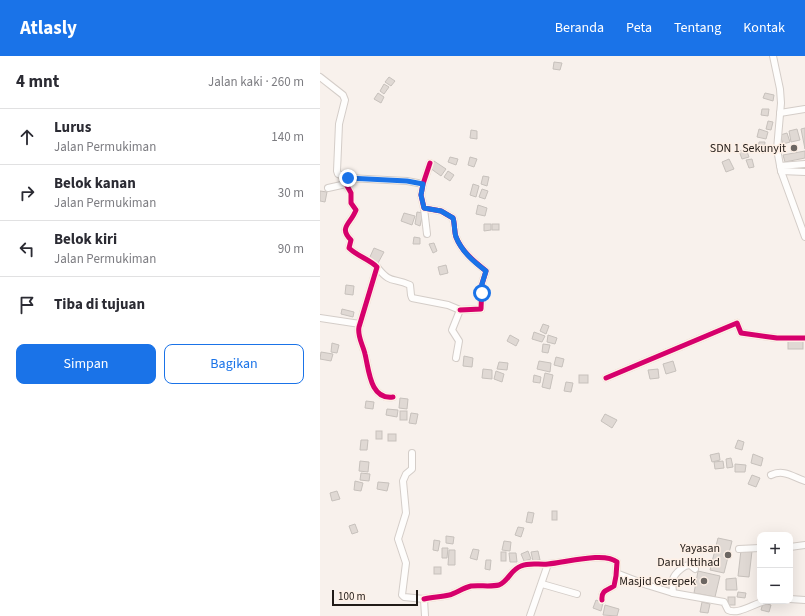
<!DOCTYPE html>
<html lang="id">
<head>
<meta charset="utf-8">
<style>
  :root { --surface:#fff; --page:#f7f7f7; --text:#2b2b33; --muted:#7c7c81; --line:#e1e1e2; --accent:#1a73e8 }
  body { margin:0; font-family:"Source Sans 3",sans-serif; background:var(--page); color:var(--text) }
  .controls { position:absolute; right:12px; bottom:12px; display:grid; overflow:hidden; border-radius:8px; box-shadow:0 4px 16px #0002 }
  .controls button { width:36px; height:36px; display:grid; place-items:center; padding:0; border:0; border-bottom:1px solid var(--line); background:var(--surface); color:var(--text); font:20px sans-serif }
  .scale { position:absolute; left:12px; bottom:10px; width:86px; box-sizing:border-box; padding-left:4px; border:2px solid #211b17; border-top:0; font-size:11px; line-height:14px; white-space:nowrap; color:#211b17; -webkit-text-stroke:3px #fef0e6; paint-order:stroke }
  .stop { position:absolute; width:12px; height:12px; margin:-9px; border:3px solid #1a73e8; border-radius:50%; background:#fff }
  .stop.end { background:#1a73e8; border-color:#fff; box-shadow:0 1px 4px #0008 }
  .list { margin:0; padding:0; list-style:none }
  h2 { display:flex; justify-content:space-between; align-items:center; height:52px; margin:0; padding:0 16px; font-size:17px }
  h2 small { font-size:13px; font-weight:400; color:var(--muted) }
  .list li { display:grid; grid-template-columns:26px 1fr auto; gap:12px; align-items:center; box-sizing:border-box; height:56px; padding:0 16px; border-top:1px solid var(--line) }
  .list b { display:block; font-size:15px; white-space:nowrap }
  .list p { margin:0; font-size:13px; white-space:nowrap; color:var(--muted) }
  .list em { font-size:13px; font-style:normal; color:var(--muted) }
  .actions { display:flex; gap:8px; padding:12px 16px }
  .actions a { flex:1; padding:9px 0; border:1px solid var(--accent); border-radius:8px; text-align:center; font-size:14px; color:var(--accent) }
  .actions .main { background:var(--accent); color:#fff }
  .icon { flex:none; width:22px; height:22px; fill:none; stroke:currentColor; stroke-width:2; stroke-linecap:round; stroke-linejoin:round }
  .map { position:relative; flex:none; width:485px; height:560px; overflow:hidden }
  header { display:flex; align-items:center; gap:24px; box-sizing:border-box; height:56px; padding:0 20px; background:var(--accent); color:#fff }
  header strong { font-size:19px }
  nav { display:flex; gap:22px; margin-inline-start:auto; font-size:14px }
  main { display:flex }
  aside { flex:1; background:var(--surface) }
  .map>svg:first-child { display:block }
  .building { fill:#e0d9d4; stroke:#c7c1bc }
  .lines { fill:none; stroke-linecap:round; stroke-linejoin:round }
  .minor-casing { stroke:#d4cdc8; stroke-width:8 }
  .minor { stroke:#fefdfc; stroke-width:6 }
  .cycleway-casing { stroke:#fef0e6; stroke-width:8 }
  .cycleway { stroke:#d6006c; stroke-width:5 }
  .route { stroke:#1a73e8; stroke-width:5 }
  .poi-dot { fill:#6c6662; stroke:#fef0e6; stroke-width:1.5 }
  .labels { text-anchor:middle; stroke-width:3; stroke-linejoin:round; paint-order:stroke }
  .poi-label { font-size:12px; fill:#211b17; stroke:#fef0e6; text-anchor:end }
</style>
</head>
<body>
<header>
<strong>Atlasly</strong>
<nav><a>Beranda</a><a>Peta</a><a>Tentang</a><a>Kontak</a></nav>
</header>
<main>
<aside>
<h2>4 mnt<small>Jalan kaki · 260 m</small></h2>
<ul class="list">
<li><svg class="icon" aria-label="ahead" viewBox="0 0 24 24"><path d="M12 20V5M6 11l6-6 6 6"/></svg><div><b>Lurus</b><p>Jalan Permukiman</p></div><em>140 m</em></li>
<li><svg class="icon" aria-label="right" viewBox="0 0 24 24"><path d="M7 20v-9h11M14 6l5 5-5 5"/></svg><div><b>Belok kanan</b><p>Jalan Permukiman</p></div><em>30 m</em></li>
<li><svg class="icon" aria-label="left" viewBox="0 0 24 24"><path d="M17 20v-9H6M10 6l-5 5 5 5"/></svg><div><b>Belok kiri</b><p>Jalan Permukiman</p></div><em>90 m</em></li>
<li><svg class="icon" aria-label="arrive" viewBox="0 0 24 24"><path d="M6 21V4h12l-3 4 3 4H6"/></svg><div><b>Tiba di tujuan</b></div></li>
</ul>
<div class="actions"><a class="main">Simpan</a><a>Bagikan</a></div>
</aside>
<div class="map">
<svg width="485" height="560" viewBox="0 0 485 560">
  <rect width="100%" height="100%" fill="#f8f1ec"/>
  <g class="building">
    <path d="M234,6L242,7L240,14L233,13Z"/>
    <path d="M69,21L75,25L71,30L65,26Z"/>
    <path d="M64,28L69,31L64,38L60,35Z"/>
    <path d="M58,37L64,41L61,47L54,43Z"/>
    <path d="M445,37L454,39L453,45L443,42Z"/>
    <path d="M442,53H449L448,60L441,59Z"/>
    <path d="M448,65L453,66L451,74L446,73Z"/>
    <path d="M485,72V93L481,73Z"/>
    <path d="M439,73L448,76L446,83L437,81Z"/>
    <path d="M477,73L480,84L471,86L469,75Z"/>
    <path d="M151,74L157,75V83L150,82Z"/>
    <path d="M467,77L470,86L463,88L460,79Z"/>
    <path d="M439,86H445L444,97L438,96Z"/>
    <path d="M426,93L429,101L422,103L419,95Z"/>
    <path d="M485,95V102L465,106L463,99Z"/>
    <path d="M130,101L138,103L136,109L128,106Z"/>
    <path d="M150,101L157,103L154,111L148,109Z"/>
    <path d="M409,103L414,113L406,116L402,106Z"/>
    <path d="M432,103L434,111L429,112L426,104Z"/>
    <path d="M114,105L126,113L121,120L110,112Z"/>
    <path d="M128,115L134,119L130,125L124,121Z"/>
    <path d="M163,120L169,121L167,130L161,128Z"/>
    <path d="M153,128L159,130L156,141L150,139Z"/>
    <path d="M162,133L168,135L165,143L159,141Z"/>
    <path d="M0,135L7,136L5,146L0,145Z"/>
    <path d="M158,149L167,152L165,160L156,158Z"/>
    <path d="M97,156L103,157L100,170L95,168Z"/>
    <path d="M84,157L95,160L92,169L81,165Z"/>
    <path d="M164,168H171V174L164,175Z"/>
    <rect x="172" y="168" width="7" height="6"/>
    <path d="M94,181L100,182V188H93Z"/>
    <path d="M114,187L117,195L113,197L109,188Z"/>
    <path d="M54,192L64,196L58,207L49,203Z"/>
    <path d="M126,209L128,217L120,219L118,211Z"/>
    <path d="M26,229L34,230L33,239L25,238Z"/>
    <path d="M22,253L34,256L33,261L21,258Z"/>
    <path d="M223,268L229,270L226,278L220,275Z"/>
    <path d="M214,276L225,280L222,286L212,283Z"/>
    <path d="M190,279L199,284L196,290L187,285Z"/>
    <path d="M228,279L237,282L235,288L227,286Z"/>
    <rect x="468" y="283" width="15" height="10"/>
    <path d="M12,287L19,289L17,297L11,296Z"/>
    <path d="M223,288L230,289L228,297L222,296Z"/>
    <path d="M1,296L13,298L11,305L0,303Z"/>
    <path d="M144,300L153,302L152,311L143,310Z"/>
    <path d="M236,301L244,303L242,311L234,309Z"/>
    <path d="M219,305L231,307L230,316L217,313Z"/>
    <path d="M353,305L356,315L346,318L343,308Z"/>
    <path d="M179,306L188,307L187,314L177,313Z"/>
    <path d="M163,313L172,314V323L162,322Z"/>
    <path d="M338,313L339,322L330,323L328,314Z"/>
    <path d="M176,315L184,318L182,326L174,323Z"/>
    <path d="M225,317L233,319L230,333L222,331Z"/>
    <path d="M214,319L221,321L220,327L213,326Z"/>
    <rect x="259" y="319" width="9" height="8"/>
    <path d="M246,326L253,327L251,336L244,335Z"/>
    <path d="M80,342L88,343L87,353L79,352Z"/>
    <path d="M46,345L54,346L53,353L45,352Z"/>
    <path d="M67,353L78,354L77,361L66,359Z"/>
    <rect x="80" y="355" width="7" height="9"/>
    <path d="M91,357L98,358L96,368L89,367Z"/>
    <path d="M285,358L297,364L292,372L281,365Z"/>
    <rect x="56" y="375" width="6" height="8"/>
    <rect x="68" y="378" width="8" height="7"/>
    <path d="M41,384H48L47,394H40Z"/>
    <path d="M418,384L424,386L422,394L415,392Z"/>
    <path d="M399,397L400,404L392,406L390,399Z"/>
    <path d="M433,398L443,402L441,410L431,407Z"/>
    <path d="M411,402L413,411L407,412L406,403Z"/>
    <path d="M40,405L49,406L48,416L39,415Z"/>
    <path d="M403,405L404,412L395,413L394,406Z"/>
    <path d="M415,408L426,409L425,416H415Z"/>
    <path d="M41,417L50,418L49,425L40,424Z"/>
    <path d="M432,419L440,422L436,431L428,428Z"/>
    <path d="M35,425L43,427L41,435L34,434Z"/>
    <path d="M58,426L69,427L67,435L57,433Z"/>
    <path d="M17,435L20,443L12,445L10,437Z"/>
    <rect x="232" y="455" width="5" height="9"/>
    <path d="M208,456L214,457L212,467L206,466Z"/>
    <path d="M35,468L38,476L32,478L29,470Z"/>
    <path d="M198,471L204,472L201,481L195,479Z"/>
    <path d="M126,480L134,481L133,488L126,487Z"/>
    <path d="M398,482L412,485L404,517L390,514Z"/>
    <path d="M114,484L120,485L118,495L113,494Z"/>
    <path d="M184,485L191,486L190,495L182,494Z"/>
    <path d="M122,492H128L127,502H122Z"/>
    <path d="M153,493L159,494L157,504L150,502Z"/>
    <path d="M129,494H135V509H128Z"/>
    <path d="M421,494L432,495L429,521L418,520Z"/>
    <path d="M208,495L211,503L204,505L201,498Z"/>
    <path d="M218,495L220,504L213,505L211,496Z"/>
    <rect x="181" y="496" width="5" height="9"/>
    <path d="M189,497H196L197,506H190Z"/>
    <path d="M166,504H171L170,514L165,513Z"/>
    <rect x="114" y="511" width="7" height="7"/>
    <path d="M378,515L400,520L395,541L374,537Z"/>
    <path d="M416,522L417,534H406V523Z"/>
    <path d="M418,536L426,537L425,542L417,541Z"/>
    <rect x="408" y="541" width="7" height="8"/>
    <path d="M276,544L283,547L281,555L273,552Z"/>
    <path d="M382,546L390,548L388,557L380,556Z"/>
    <path d="M443,547L451,549L449,556L441,554Z"/>
    <path d="M285,549L299,553L297,560L283,559Z"/>
  </g>
  <g class="lines">
    <g class="minor-casing">
      <g id="minor">
        <path d="M453,0L460,33L461,47L457,93L461,115L485,181"/>
        <path d="M0,21L23,39L25,44L19,68L17,115L18,118L28,122L26,128L8,132"/>
        <path d="M460,57L485,53"/>
        <path d="M110,107L103,128L101,139L104,152L121,155L133,162C135,168 134,175 136,181C142,196 154,205 166,215L162,228L161,253L140,254"/>
        <path d="M460,110L485,108"/>
        <path d="M461,115L485,116"/>
        <path d="M28,122L87,125L103,128"/>
        <path d="M26,128L31,137V147L36,154C31,168 18,171 31,184L29,192C37,200 49,203 57,211L39,271C37,280 43,289 45,298C49,314 50,344 73,341"/>
        <path d="M104,152L107,178"/>
        <path d="M57,211C71,229 73,221 90,229L91,239L92,242L128,249L140,254L132,274L139,285L136,302"/>
        <path d="M0,262L40,268"/>
        <path d="M286,322L417,267L421,277L457,282H485"/>
        <path d="M92,397V413L86,418L83,425L86,457L78,483L86,507L82,539L84,541L104,543L105,560"/>
        <path d="M451,419C464,413 473,421 485,425"/>
        <path d="M470,491L485,489"/>
        <path d="M419,493L440,492"/>
        <path d="M296,517L327,529L353,537L404,546L408,554C418,559 433,548 445,545"/>
        <path d="M222,528L257,538"/>
        <path d="M353,537C352,525 351,521 361,513C364,510 366,509 370,509L375,513"/>
        <path d="M104,543C112,541 121,541 129,539C136,537 143,532 151,530C160,529 170,531 179,529C189,525 190,514 201,510C210,506 219,509 228,508C245,507 284,495 297,506L296,520L294,530C288,534 281,534 282,544"/>
        <path d="M470,543L485,544"/>
        <path d="M210,560L228,508"/>
      </g>
    </g>
    <use href="#minor" class="minor"/>
    <g class="cycleway-casing">
      <g id="cycleway">
        <path d="M110,107L103,128L101,139L104,152L121,155L133,162C135,168 134,175 136,181C142,196 154,205 166,215L162,228L161,253L140,254"/>
        <path d="M26,128L31,137V147L36,154C31,168 18,171 31,184L29,192C37,200 49,203 57,211L39,271C37,280 43,289 45,298C49,314 50,344 73,341"/>
        <path d="M286,322L417,267L421,277L457,282H485"/>
        <path d="M104,543C112,541 121,541 129,539C136,537 143,532 151,530C160,529 170,531 179,529C189,525 190,514 201,510C210,506 219,509 228,508C245,507 284,495 297,506L296,520L294,530C288,534 281,534 282,544"/>
      </g>
    </g>
    <use href="#cycleway" class="cycleway"/>
  </g>
  <g class="lines">
    <path class="route" d="M28,122L87,125L103,128L101,139L104,152L121,155L133,162C135,168 134,175 136,181C142,196 154,206 166,215L162,228V237"/>
  </g>
  <g class="poi-dot">
    <circle cx="474" cy="92" r="4"/>
    <circle cx="408" cy="499" r="4"/>
    <circle cx="384" cy="525" r="4"/>
  </g>
  <g class="labels">
    <g class="poi-label">
      <text x="466" y="96">SDN 1 Sekunyit</text>
      <text x="400" y="496">Yayasan<tspan x="400" dy="14">Darul Ittihad</tspan></text>
      <text x="376" y="529">Masjid Gerepek</text>
    </g>
  </g>
</svg>
<div class="controls">
<button>+</button>
<button>−</button>
</div>
<div class="scale">100 m</div>
<div class="stop" style="left:162px;top:237px"></div>
<div class="stop end" style="left:28px;top:122px"></div>
</div>
</main>
</body>
</html>
